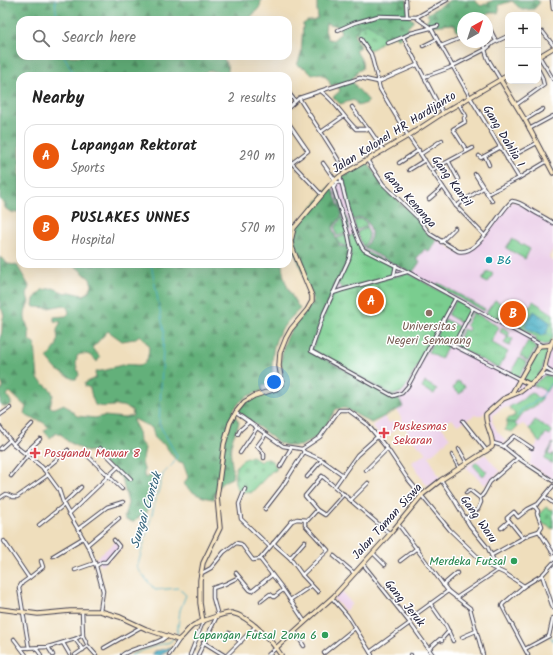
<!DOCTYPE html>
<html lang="en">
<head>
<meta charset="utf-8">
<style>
  :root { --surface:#fff; --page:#f2f2f2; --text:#222; --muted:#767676; --line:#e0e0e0; --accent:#ea580c }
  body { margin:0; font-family:Kalam,sans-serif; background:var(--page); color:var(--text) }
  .controls { position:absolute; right:12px; top:12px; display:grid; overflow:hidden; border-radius:8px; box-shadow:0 4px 16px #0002 }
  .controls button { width:36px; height:36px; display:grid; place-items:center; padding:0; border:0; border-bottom:1px solid var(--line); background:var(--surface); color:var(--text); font:20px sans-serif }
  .compass { position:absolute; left:457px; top:12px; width:36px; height:36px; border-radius:50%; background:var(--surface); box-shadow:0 4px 16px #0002; rotate:39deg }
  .you { position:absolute; left:274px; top:382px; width:14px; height:14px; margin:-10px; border:3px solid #fff; border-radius:50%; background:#1a73e8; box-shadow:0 0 0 6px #1a73e833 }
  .badge { display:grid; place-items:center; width:26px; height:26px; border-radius:50%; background:var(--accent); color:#fff; font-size:13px; font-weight:700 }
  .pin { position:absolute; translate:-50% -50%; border:2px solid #fff; box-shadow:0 1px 4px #0006 }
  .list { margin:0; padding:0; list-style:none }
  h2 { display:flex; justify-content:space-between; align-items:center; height:52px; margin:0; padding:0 16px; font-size:17px }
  h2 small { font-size:13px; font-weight:400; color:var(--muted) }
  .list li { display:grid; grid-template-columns:26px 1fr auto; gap:12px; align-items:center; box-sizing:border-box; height:64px; margin:0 8px 8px; padding:0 8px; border:1px solid var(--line); border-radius:12px }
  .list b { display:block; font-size:15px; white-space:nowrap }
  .list p { margin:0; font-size:13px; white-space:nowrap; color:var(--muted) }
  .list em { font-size:13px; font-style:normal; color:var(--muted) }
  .icon { flex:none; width:22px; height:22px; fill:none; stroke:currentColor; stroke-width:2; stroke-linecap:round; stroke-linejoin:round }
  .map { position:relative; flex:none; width:553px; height:655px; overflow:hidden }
  .search { position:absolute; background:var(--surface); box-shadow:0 4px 16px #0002; left:16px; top:16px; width:276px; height:44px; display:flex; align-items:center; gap:10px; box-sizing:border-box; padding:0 14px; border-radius:12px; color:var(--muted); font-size:15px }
  .panel { position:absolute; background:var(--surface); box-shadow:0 4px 16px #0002; left:16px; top:72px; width:276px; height:196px; border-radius:12px }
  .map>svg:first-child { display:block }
  .built { fill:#ecd1ea }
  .grass { fill:url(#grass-tufts); stroke:#4e7865 }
  .forest { fill:url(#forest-firs); stroke:#42695a; fill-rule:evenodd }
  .wetland { fill:url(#wetland-marsh); stroke:#4e7865 }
  .cemetery { fill:url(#cemetery-stones); stroke:#4e7865 }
  .park { fill:url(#park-crowns); stroke:#4e7865 }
  .pitch { fill:#7acd8f; stroke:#4e7865 }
  .water { fill:url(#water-waves); stroke:#32677e }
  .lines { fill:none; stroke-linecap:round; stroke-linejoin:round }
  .stream { stroke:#42acc2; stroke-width:1 }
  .street-casing { stroke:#413e4e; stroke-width:4.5 }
  .secondary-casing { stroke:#413e4e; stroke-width:5.5 }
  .street { stroke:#fff; stroke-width:2.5 }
  .secondary { stroke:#f9e7c3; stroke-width:3.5 }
  .culture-dot { fill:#0f9aa8; stroke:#fff; stroke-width:1.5 }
  .education-dot { fill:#8d6e63; stroke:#fff; stroke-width:1.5 }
  .health-dot { fill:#e0444e; stroke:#fff; stroke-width:1.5 }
  .leisure-dot { fill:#2e9e5b; stroke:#fff; stroke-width:1.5 }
  .labels { text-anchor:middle; stroke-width:3; stroke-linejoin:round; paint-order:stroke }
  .street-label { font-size:12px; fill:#22223b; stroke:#fff }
  .culture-label { font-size:12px; fill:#0d838f; stroke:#fff; text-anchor:start }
  .education-label { font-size:12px; fill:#785e54; stroke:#fff }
  .health-label { font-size:12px; fill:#be3a42; stroke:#fff; text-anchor:start }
  .leisure-label { font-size:12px; fill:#27864d; stroke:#fff; text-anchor:end }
  .water-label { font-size:13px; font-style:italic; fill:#306078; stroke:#fff }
</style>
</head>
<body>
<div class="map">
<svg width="553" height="655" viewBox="0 0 553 655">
  <defs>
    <pattern id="grass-tufts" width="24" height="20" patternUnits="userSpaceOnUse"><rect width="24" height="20" fill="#7acd8f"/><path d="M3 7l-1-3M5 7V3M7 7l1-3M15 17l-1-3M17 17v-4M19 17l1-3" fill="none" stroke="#69b07c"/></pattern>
    <pattern id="forest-firs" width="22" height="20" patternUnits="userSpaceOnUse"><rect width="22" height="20" fill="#63b07a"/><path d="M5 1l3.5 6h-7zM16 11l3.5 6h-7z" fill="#518f65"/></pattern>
    <pattern id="wetland-marsh" width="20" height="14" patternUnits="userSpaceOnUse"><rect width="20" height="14" fill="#7acd8f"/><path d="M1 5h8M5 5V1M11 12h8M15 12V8" fill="none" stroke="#69b07c"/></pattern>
    <pattern id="cemetery-stones" width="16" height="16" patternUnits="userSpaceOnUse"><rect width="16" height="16" fill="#7acd8f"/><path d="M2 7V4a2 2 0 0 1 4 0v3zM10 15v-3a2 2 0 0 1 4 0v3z" fill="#69b07c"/></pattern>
    <pattern id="park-crowns" width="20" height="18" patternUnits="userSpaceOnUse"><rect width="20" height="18" fill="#7acd8f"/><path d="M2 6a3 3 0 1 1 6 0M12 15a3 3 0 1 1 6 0" fill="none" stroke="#69b07c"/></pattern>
    <pattern id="water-waves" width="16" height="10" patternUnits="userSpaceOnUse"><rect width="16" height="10" fill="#42acc2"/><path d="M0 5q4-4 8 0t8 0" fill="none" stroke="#378c9f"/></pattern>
  </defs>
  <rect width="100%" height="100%" fill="#fff"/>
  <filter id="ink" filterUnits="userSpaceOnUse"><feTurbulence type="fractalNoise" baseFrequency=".025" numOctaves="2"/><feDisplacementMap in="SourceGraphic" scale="8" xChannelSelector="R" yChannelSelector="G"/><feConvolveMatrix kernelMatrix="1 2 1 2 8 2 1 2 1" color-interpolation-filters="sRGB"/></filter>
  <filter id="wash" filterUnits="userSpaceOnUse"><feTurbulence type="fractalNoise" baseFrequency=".012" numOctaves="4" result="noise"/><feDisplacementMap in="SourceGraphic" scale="16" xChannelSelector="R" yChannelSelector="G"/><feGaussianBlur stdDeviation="0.9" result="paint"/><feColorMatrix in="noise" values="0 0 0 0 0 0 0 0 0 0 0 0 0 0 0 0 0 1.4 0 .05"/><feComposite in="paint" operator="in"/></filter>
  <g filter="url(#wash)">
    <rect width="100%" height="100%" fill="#efdebc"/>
    <g class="built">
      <path d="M367,162L383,186L418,219L427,233L458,253L463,254L477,245L512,201L525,205L553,226V249L549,257L553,263V336L550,343L553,346V480L529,464L532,455L531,454L532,451L537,444V440L532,431L523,424L515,428L512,432L505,430L507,422L515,423L523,413L535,406L543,398L525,397L522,400L509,407L502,408L493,415L492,421L497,431L506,441L503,445L498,443L492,437L487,416L495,406L510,397H514L509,395L501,398L482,415H475L458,425L451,419L446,422L441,426L450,438L430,456L428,454L440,479L428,486L423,481L412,462L427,453L411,439L397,410L371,423L345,408L336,409L320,435L301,446L262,430L238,411L278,389L283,384L284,381L281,368L313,301L293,242L294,235L331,185L346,173Z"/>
      <path d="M384,417L389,423L393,421L398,427L382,439L372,426Z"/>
      <path d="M485,454L500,472L485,485L466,467Z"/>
      <path d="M116,541L122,548L101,566L95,559Z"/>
      <path d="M341,591L352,604L345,611L333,598Z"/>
    </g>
    <g class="grass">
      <path d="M336,192H339L338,196L341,199L350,230H348Z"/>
      <path d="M342,217L347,233L337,236L335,228Z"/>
      <path d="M361,219L366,222L367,227L356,230L354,221Z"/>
      <path d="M367,228C371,236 368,240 363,247L357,232Z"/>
      <path d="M355,234L362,250L395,266L393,275L342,289L338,284L351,255L349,236Z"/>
      <path d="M347,235L350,247L339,244L337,238Z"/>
      <path d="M408,273L454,299L407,385L402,392L394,395L312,350L325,313L333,294L342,290Z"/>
      <path d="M438,283L485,309L484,311L436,286Z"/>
      <path d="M495,300L509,309L502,322L486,313Z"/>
      <path d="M533,301L553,314V336L549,344L543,345L535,341L537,338L514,325L521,315L525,314Z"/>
      <path d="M473,312L499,327L491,342L508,352L498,368L455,346L463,329L468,331L469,328L466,325Z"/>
      <path d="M502,327L510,332L508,336L513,339L509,346L504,343L508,336L500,332Z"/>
      <path d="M435,337L449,344L441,359L428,352Z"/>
      <path d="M528,341L535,345L536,348L528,361L520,356Z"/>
      <path d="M519,358L526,362L527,364L518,378L510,374Z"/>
      <path d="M545,375H548L553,379V385L551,384L546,392L542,389L533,385Z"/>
      <path d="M535,420L552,431L550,435L546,433L540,443C535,440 535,432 529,429Z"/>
      <path d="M507,422L515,423L517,427L512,432L505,430Z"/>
      <path d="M553,443L548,454L551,456L553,453V464L544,459Z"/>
    </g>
    <g class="forest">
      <path d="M0,0H261L260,7L248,20H20V56H222C226,62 229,68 228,75H226C217,71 207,68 199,76H20V211L14,213L6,209L0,198Z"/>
      <path d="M317,0H407L408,16L413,20V22L407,28L410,30L398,39L394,35L388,39L385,38L374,27H359L354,34L360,47L355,50C359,56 364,61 362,69L356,72V75L351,79L357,88L369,101L367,103L358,106L354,100L340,104L333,97L340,91L337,84L331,86L328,79L320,73L312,75L305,68L297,65L301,54L303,24L308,21H313L318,18L317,10ZM326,23L339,27L341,33L333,40L328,39L325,30Z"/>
      <path d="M450,0H474L481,6L494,0H536L540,2L534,9L522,10L512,1L499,5V10L498,13H493L491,12L478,18H463V29L457,32L455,25L452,24L430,26L426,21L429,17L427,14Z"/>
      <path d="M367,162L383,186L418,219L427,233L437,240L429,252L425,249L416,259L420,262L412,273L364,248C366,245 370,241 371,236C372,231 369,221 363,218C360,217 356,219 353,220L342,177L343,175Z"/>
      <path d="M331,185L342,215L333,228V230L339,246L350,248L348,259L323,313L310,351L393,396C400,398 401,402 403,407L371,423L345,408L336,409L320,435L301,446H289L279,443L238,411C241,407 244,401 248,399C259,395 280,394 284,381C275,343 292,329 313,301L293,247L294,235L295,228Z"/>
      <path d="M0,257L8,264L17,265L29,286L27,295L29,302C19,323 31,322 29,340L35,345L38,379L51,390L53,395L50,406L52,408H55L64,404L77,416L95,418L104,416L125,418L133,416L132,410C120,401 106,410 95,405L92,397L90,388L85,386V383L96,378L95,373L96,371C105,372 110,368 118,366C136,360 148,376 149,346L140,335L134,339L122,341L108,331L92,348L100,357L97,362C93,355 83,351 77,356L76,364L79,375L76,379H73L57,370L47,358C50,354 55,350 57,344C60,334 53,333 61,322L54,321V317L66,316L69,313L68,309L64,305L48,308L34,307L33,305L34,299L42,290L53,288L65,293L70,292L83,295L88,293L92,285L90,279L73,264H282C283,281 290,294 300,309C287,321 275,334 273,352C272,361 273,371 271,381L268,384L262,386V391C246,396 243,397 233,411L239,423C237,430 232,438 231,445C229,456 234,467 232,478C220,483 217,486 214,499C202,498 191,493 184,484L188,477L183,463L177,461L174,458L165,445L155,439L152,428L134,419L133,421L138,430L139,441L145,448L142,463L144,469V476L145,478L152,475L157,478C155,490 150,507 144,518L140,516L134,522L126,520L124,517L128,503L122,479L113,470L99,460L95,453L91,451L87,452L67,441L62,435L56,433L50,438L44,431L48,427C42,418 30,421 24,413L26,407L10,392L7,395L11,402V405L6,407L0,404V390L3,389V386L0,381V338C4,328 0,326 4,315L2,310L0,308Z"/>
    </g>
    <path class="wetland" d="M532,393L535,394L538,398L542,396V400L535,406L523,413L515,423L507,422V419L514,416L515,414L509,407L522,400L527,395Z"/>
    <g class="cemetery">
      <path d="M366,23L374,27L385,38C381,44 374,50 366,50L356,33L359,27Z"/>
      <path d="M252,456L260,462L266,458L272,461L277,468L275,471H272L251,493L238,490C233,483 233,468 240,462C243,459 248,458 252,456Z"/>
      <path d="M546,507L551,510L553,508V529L540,522L538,515Z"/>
    </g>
    <g class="park">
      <path d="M456,300L472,309L463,324L448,315Z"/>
      <path d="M445,319L461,328L452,345L436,336Z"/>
      <path d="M542,347L547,353C543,368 542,373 531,383L521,379L537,350Z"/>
      <path d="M457,381L465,386L460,394L453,389Z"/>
      <path d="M425,382L437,389L434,394L422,388Z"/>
    </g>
    <g class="pitch">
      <path d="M512,239L530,249L525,259L506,248Z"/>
      <path d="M488,271L493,274L488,283L482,280Z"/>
      <path d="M377,283L386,312L366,319L356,289Z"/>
      <path d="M477,462L487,472L483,476L473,465Z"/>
    </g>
    <g class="water">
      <path d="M534,311L551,323L547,330V333L541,336L526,328L525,325Z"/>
      <path d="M170,647L172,649L161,655H152L155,651L166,649Z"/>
    </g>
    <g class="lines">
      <g class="stream">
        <path d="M55,0L57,20"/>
        <path d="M64,56L75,76"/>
        <path d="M547,333L553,337"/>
        <path d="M518,415L522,409L541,398L551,383"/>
        <path d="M550,637L552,638L553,641"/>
        <path d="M131,655L154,646L170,642L177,634L180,610L186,595L178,588L155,590L137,568L163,474L173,464L177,456L159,424L164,332L151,264"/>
      </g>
    </g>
  </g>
  <g filter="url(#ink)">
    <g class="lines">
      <g class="street-casing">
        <g id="street">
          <path d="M406,0L407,16"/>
          <path d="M447,0L417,17L418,19L431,28L470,97L519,178L546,162"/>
          <path d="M552,0L553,9"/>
          <path d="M487,23L496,41"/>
          <path d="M438,26L411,33L403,37L443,113"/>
          <path d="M338,30L354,23L378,16L417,17"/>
          <path d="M543,32L553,45"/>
          <path d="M361,39L371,54L380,89L408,136L456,206L484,235"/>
          <path d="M482,42L486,49"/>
          <path d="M388,43L403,37"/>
          <path d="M423,46L437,39"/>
          <path d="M441,46L463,37"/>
          <path d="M539,56L553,79"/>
          <path d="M424,77L449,68L486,49"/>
          <path d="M500,79L488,59L485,50L493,43L508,36"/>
          <path d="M288,92L295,101"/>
          <path d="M322,92C336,102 344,118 356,129H369L384,151"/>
          <path d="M299,98C314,123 332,146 345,172"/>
          <path d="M459,104L466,116L464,118L465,122L453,129L467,151"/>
          <path d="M516,105L544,85L542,77L538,69"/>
          <path d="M352,107L368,129"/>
          <path d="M288,108L299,98L305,96L360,78L378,82L417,65"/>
          <path d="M525,120L543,109"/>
          <path d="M288,122L308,151L292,163"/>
          <path d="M529,129L553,116"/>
          <path d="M321,132L344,116"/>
          <path d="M288,150V152"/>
          <path d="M421,154L442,140"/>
          <path d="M479,156L481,158L501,147"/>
          <path d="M485,156L489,165"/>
          <path d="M288,159L322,195"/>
          <path d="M507,159L537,143"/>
          <path d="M367,160L383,184L418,218L430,234L458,251C478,257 499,211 512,201C522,202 527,208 536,213C541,216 548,219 553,223"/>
          <path d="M449,162L458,179"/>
          <path d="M323,163L335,180"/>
          <path d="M399,163L419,150"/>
          <path d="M409,170L425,160"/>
          <path d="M432,170L473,148"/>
          <path d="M475,174L492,201"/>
          <path d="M340,176C344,193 354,239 364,250L408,272L541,345"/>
          <path d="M332,183L348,234L351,249L349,259L324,313L311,351L393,396L402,393L408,386L455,299"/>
          <path d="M334,187L337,182L342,183"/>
          <path d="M487,194L519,178"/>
          <path d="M429,199L443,187"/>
          <path d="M456,206L483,188"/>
          <path d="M288,222L294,228"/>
          <path d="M441,242L455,228"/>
          <path d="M394,275L396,265"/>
          <path d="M333,293L342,290L407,272"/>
          <path d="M435,336L519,379"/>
          <path d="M453,346L473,308"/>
          <path d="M545,365L548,370L553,373"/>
          <path d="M541,376L545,374L553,376"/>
          <path d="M236,413L283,446L302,449L304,452L322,460L343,475"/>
          <path d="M0,415L10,408"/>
          <path d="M463,421L487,451"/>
          <path d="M0,427L13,444L42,467L59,490L64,505L90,550L96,566L103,591L100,611"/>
          <path d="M238,434L240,430L249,422"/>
          <path d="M493,443L503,446L518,458L553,481"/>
          <path d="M13,444L32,424"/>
          <path d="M503,446L514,436L532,448"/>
          <path d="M100,448L131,479"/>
          <path d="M0,449L10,440"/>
          <path d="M302,449L320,437L339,410H348L367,424L389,451L407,478L450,530L482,561L491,567L506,574L524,586L503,604L502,606L528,655"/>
          <path d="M459,449L467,463"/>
          <path d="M25,453L40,439"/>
          <path d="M240,453L257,428"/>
          <path d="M452,455L459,468"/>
          <path d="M88,456L122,489"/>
          <path d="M264,458V454L257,446L266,434"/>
          <path d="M280,467L291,448"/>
          <path d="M44,470L68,450"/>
          <path d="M366,470L387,449"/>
          <path d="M11,476L28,455"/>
          <path d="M307,477L322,460"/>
          <path d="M441,480L452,496L470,526L488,548L498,570L456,598"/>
          <path d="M335,486L357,455L377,437"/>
          <path d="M245,489L239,504L241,519L270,547"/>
          <path d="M466,493L470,490L480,498"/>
          <path d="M545,497L553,503"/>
          <path d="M0,498L6,494L13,497H17L48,475"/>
          <path d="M351,500L368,483"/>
          <path d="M63,504L81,487"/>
          <path d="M535,507L538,511L537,513L542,526L539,531"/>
          <path d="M265,509L282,487L304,452"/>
          <path d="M317,510L305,496L322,476L390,534"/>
          <path d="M69,514L118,467"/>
          <path d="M465,519L478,509L481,502L480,498L484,493L490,482L518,458"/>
          <path d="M398,524L448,591L470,608L483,655"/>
          <path d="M39,525L64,505"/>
          <path d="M501,528L509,521"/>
          <path d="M78,529L107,507L123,502"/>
          <path d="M523,538L507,518L514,512L518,517L528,509L538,504L553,486"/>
          <path d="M4,541L29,578L22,583L19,588L29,648"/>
          <path d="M273,543L290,558L303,576L318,592"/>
          <path d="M87,545L119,518"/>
          <path d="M373,553L385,565"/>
          <path d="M492,555L530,534L539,531L553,553"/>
          <path d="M53,556L83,538"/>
          <path d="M334,556L354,573"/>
          <path d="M290,558L305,541"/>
          <path d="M260,559L280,585L305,622"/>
          <path d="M400,561L417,548"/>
          <path d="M363,564L410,623L433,655"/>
          <path d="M96,566L102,562H106L118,548L119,546L114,540"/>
          <path d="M75,570L95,563"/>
          <path d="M202,573L211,568L224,552L236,543L241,544L253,560L260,559L292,521L297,519L308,520L317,510L325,515L344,494"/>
          <path d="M236,573L250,590L252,591L272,575"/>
          <path d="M302,575L328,550L305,525V520"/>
          <path d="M542,575L553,608"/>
          <path d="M29,578L43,567L41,561"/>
          <path d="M443,585L457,573"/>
          <path d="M524,586L542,575L553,563"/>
          <path d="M332,598L347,615L372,655"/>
          <path d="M290,600L311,586"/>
          <path d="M261,601L270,594L274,597L283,590"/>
          <path d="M430,603L446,626L453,641"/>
          <path d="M82,611L83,636L87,644"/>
          <path d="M218,616L213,598V588L225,584L239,577"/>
          <path d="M408,620L448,591"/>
          <path d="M295,632L304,646"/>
          <path d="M229,633L241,642"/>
          <path d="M462,637L476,631"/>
          <path d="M14,639L26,655"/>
          <path d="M75,639L81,636"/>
          <path d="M441,640L449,631"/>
          <path d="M203,642L224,655"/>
          <path d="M63,643L70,655"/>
          <path d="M48,647L53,655"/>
          <path d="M21,648L48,647L75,639L83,650"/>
          <path d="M36,648L41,655"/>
          <path d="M104,648L141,627"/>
          <path d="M429,649L440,639L442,641"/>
          <path d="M525,649L549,636L553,618"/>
          <path d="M370,652L410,623"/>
          <path d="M324,653L355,628"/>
          <path d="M75,655L88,646L96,655"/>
          <path d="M122,655C136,645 155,647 167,636"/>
          <path d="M169,655L179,640"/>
          <path d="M190,655L203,622"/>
          <path d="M198,655L217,616"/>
          <path d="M227,655L256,626"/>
          <path d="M268,655L276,648"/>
          <path d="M410,655H411"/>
        </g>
      </g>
      <g class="secondary-casing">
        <g id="secondary">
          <path d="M538,57L553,48"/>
          <path d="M500,79L525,120L553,173"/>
          <path d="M519,379L531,385"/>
          <path d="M511,395L538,347C542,344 547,347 551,344"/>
          <path d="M0,609L38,614L70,611H100L120,617L146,629L178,640C184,637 187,629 194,625C199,622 226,612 232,613C249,616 272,641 281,655"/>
          <path d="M203,622L200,603V580L203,563L220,528L217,497L224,444L230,423L236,412L244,402L254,396L276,389L282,383L279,366L280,353L286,338L291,329L307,310L312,301V296L292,247L291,241L294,228L332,183L340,176L408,136L443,113L508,75"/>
          <path d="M276,648L334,596L390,534L422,495L441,480L492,447C495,438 484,424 486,414L503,399L520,392L538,378L544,370L548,353L553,340"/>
        </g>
      </g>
      <use href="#street" class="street"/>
      <use href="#secondary" class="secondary"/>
    </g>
  </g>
  <circle class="culture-dot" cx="489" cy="260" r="4"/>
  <circle class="education-dot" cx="429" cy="313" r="4"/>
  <g class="health-dot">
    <path d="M382 427h4v4h4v4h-4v4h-4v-4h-4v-4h4z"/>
    <path d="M33 447h4v4h4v4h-4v4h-4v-4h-4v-4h4z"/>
  </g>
  <g class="leisure-dot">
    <circle cx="514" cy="561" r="4"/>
    <circle cx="325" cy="635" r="4"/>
  </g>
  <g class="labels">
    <g class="street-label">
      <text transform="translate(394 132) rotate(-32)" y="4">Jalan Kolonel HR Hardijanto</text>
      <text transform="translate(504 136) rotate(59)" y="4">Gang Dahlia I</text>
      <text transform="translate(452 181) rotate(54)" y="4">Gang Kantil</text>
      <text transform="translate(410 199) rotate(48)" y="4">Gang Kenanga</text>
      <text transform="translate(479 519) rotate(55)" y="4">Gang Waru</text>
      <text transform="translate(387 521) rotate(-48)" y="4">Jalan Taman Siswa</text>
      <text transform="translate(405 603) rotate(51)" y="4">Gang Jeruk</text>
    </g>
    <g class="culture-label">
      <text x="497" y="264">B6</text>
    </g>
    <g class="education-label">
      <text x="429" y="330">Universitas<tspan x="429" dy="14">Negeri Semarang</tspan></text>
    </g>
    <g class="health-label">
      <text x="393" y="430">Puskesmas<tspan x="393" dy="14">Sekaran</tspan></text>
      <text x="44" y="457">Posyandu Mawar 8</text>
    </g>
    <g class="leisure-label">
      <text x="506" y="565">Merdeka Futsal</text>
      <text x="317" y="639">Lapangan Futsal Zona 6</text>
    </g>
    <g class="water-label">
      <text transform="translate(145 510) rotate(-73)" y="5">Sungai Contok</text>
    </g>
  </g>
</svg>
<div class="controls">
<button>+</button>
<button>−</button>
</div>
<svg class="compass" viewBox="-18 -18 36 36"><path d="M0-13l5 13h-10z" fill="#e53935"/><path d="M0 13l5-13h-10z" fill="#767676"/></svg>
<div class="you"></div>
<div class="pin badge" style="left:371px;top:301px">A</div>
<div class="pin badge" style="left:513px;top:314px">B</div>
<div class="search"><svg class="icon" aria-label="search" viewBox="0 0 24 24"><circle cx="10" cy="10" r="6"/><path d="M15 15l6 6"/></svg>Search here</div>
<section class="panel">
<h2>Nearby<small>2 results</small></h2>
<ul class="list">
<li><span class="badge">A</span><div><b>Lapangan Rektorat</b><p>Sports</p></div><em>290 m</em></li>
<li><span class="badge">B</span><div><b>PUSLAKES UNNES</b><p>Hospital</p></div><em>570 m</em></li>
</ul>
</section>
</div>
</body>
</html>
